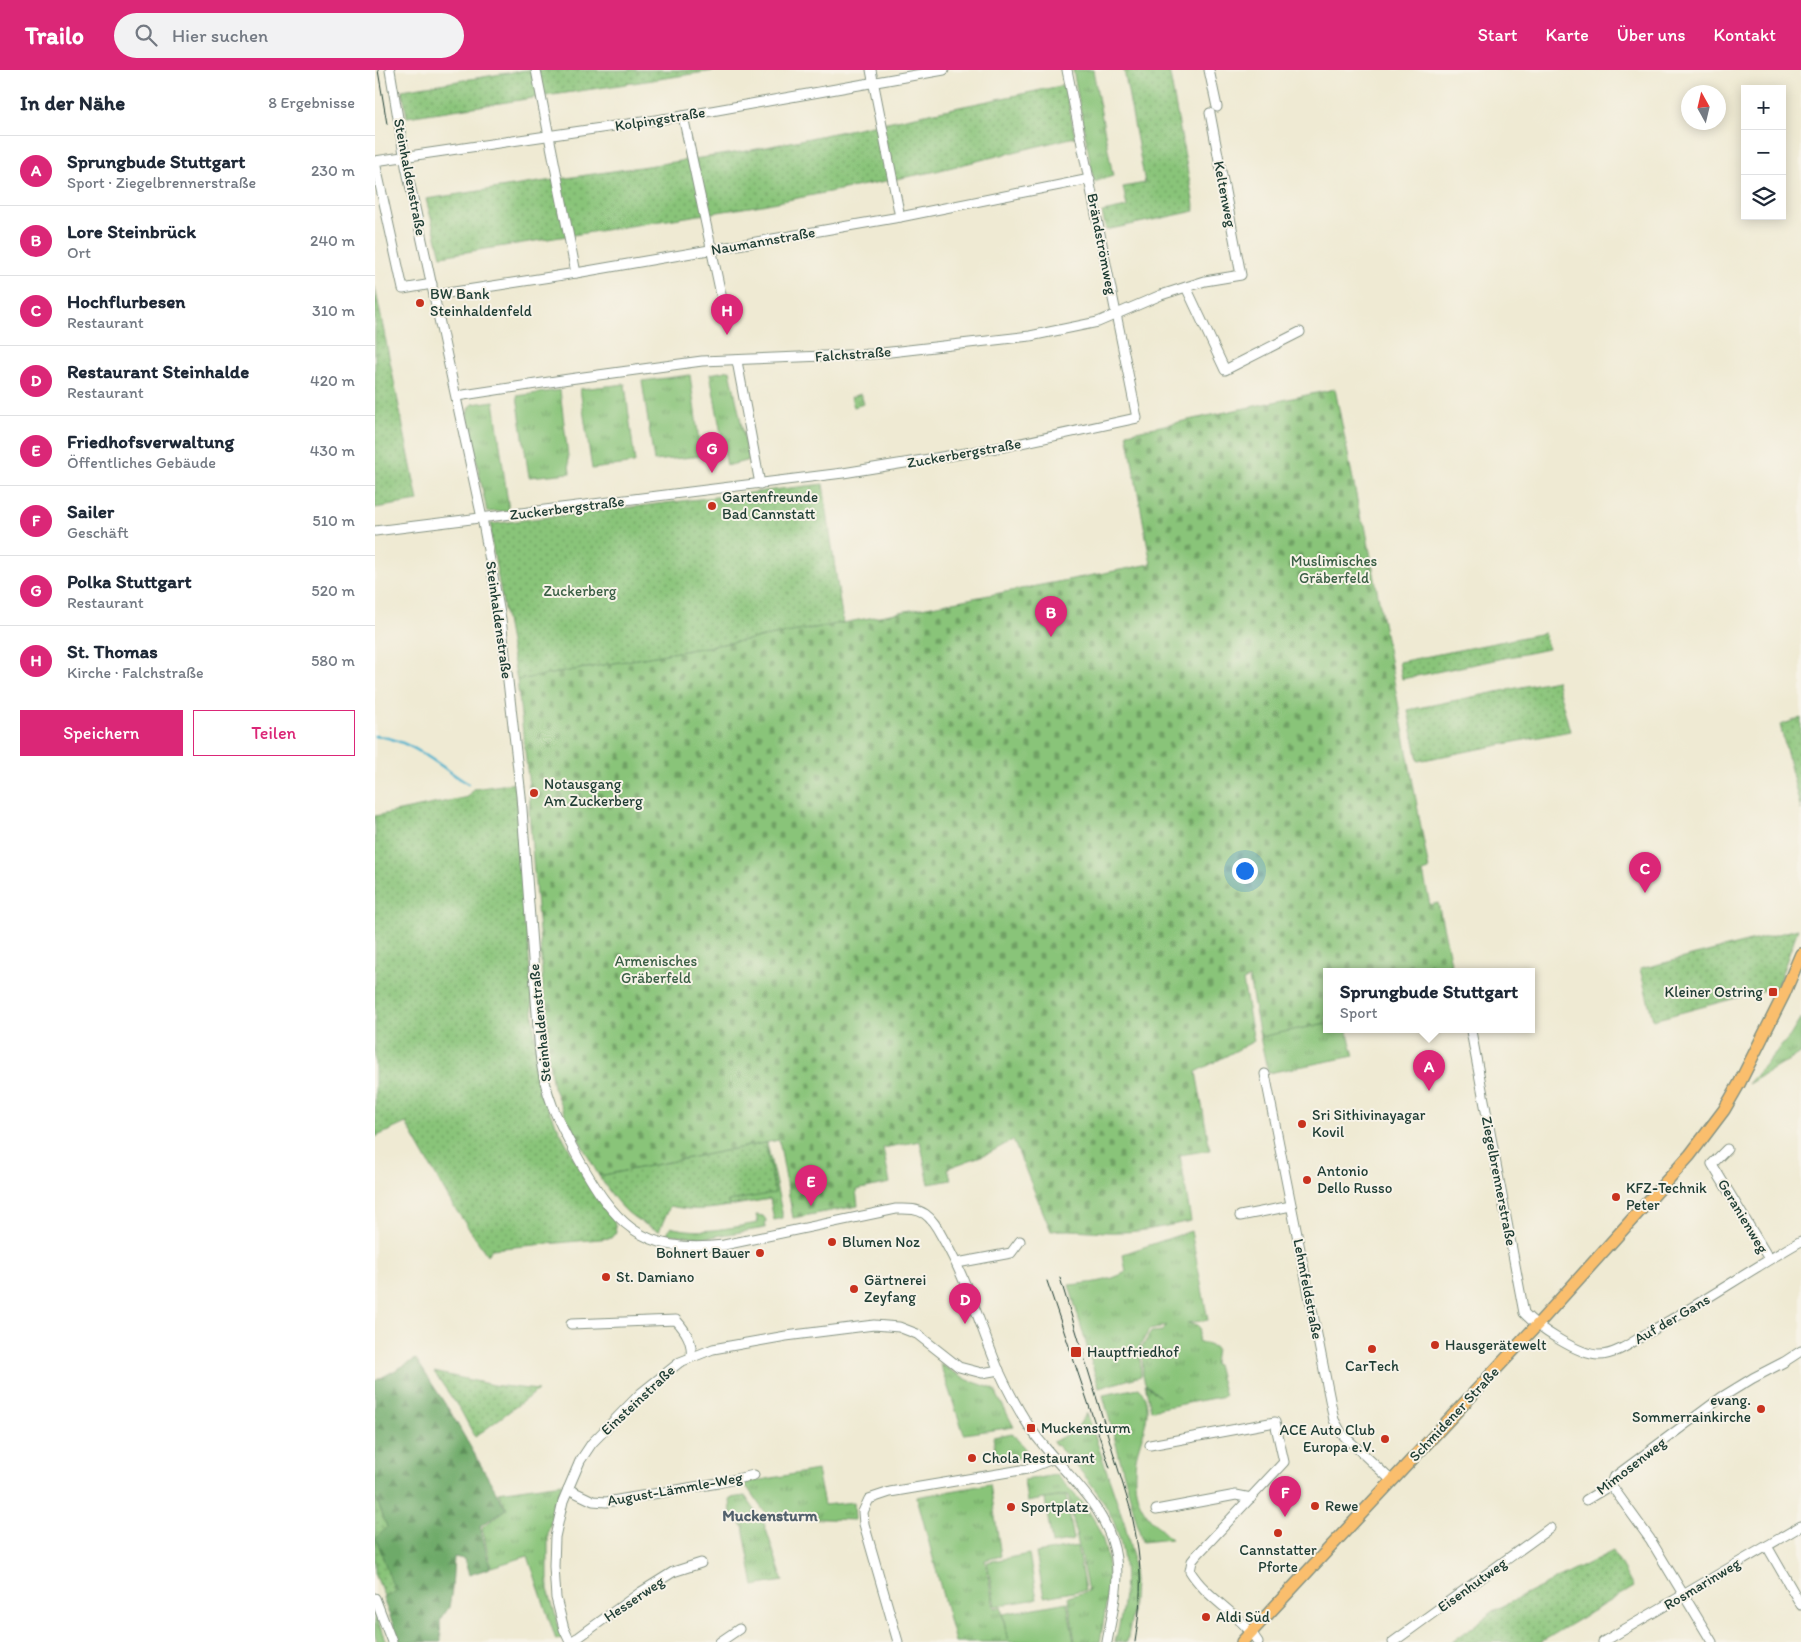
<!DOCTYPE html>
<html lang="de">
<head>
<meta charset="utf-8">
<style>
  :root { --surface:#fff; --page:#f2f2f3; --text:#1f2937; --muted:#747a83; --line:#e0e1e3; --accent:#db2777 }
  body { margin:0; font-family:Itim,sans-serif; background:var(--page); color:var(--text) }
  .controls { position:absolute; right:15px; top:15px; display:grid; overflow:hidden; border-radius:0px; box-shadow:0 2px 12px #0003 }
  .controls button { width:45px; height:45px; display:grid; place-items:center; padding:0; border:0; border-bottom:1px solid var(--line); background:var(--surface); color:var(--text); font:25px sans-serif }
  .compass { position:absolute; left:1306px; top:15px; width:45px; height:45px; border-radius:50%; background:var(--surface); box-shadow:0 2px 12px #0003; rotate:352deg }
  .you { position:absolute; left:869px; top:800px; width:18px; height:18px; margin:-12px; border:4px solid #fff; border-radius:50%; background:#1a73e8; box-shadow:0 0 0 8px #1a73e833 }
  .badge { display:grid; place-items:center; width:32px; height:32px; border-radius:50%; background:var(--accent); color:#fff; font-size:16px; font-weight:700 }
  .pin { position:absolute; translate:-50% -41px; filter:drop-shadow(0 1px 2px #0008) }
  .pin::after { content:''; position:absolute; top:26px; width:18px; height:15px; background:inherit; clip-path:polygon(0 0,100% 0,50% 100%) }
  .popup { position:absolute; left:948px; top:898px; width:212px; height:65px; box-sizing:border-box; display:grid; place-content:center; border-radius:0px; background:var(--surface); filter:drop-shadow(0 1px 4px #0005); font-size:16px; white-space:nowrap; color:var(--muted) }
  .popup b { font-size:19px; color:var(--text) }
  .popup::after { content:''; position:absolute; left:50%; top:100%; margin-left:-10px; border:10px solid transparent; border-top-color:var(--surface) }
  .list { margin:0; padding:0; list-style:none }
  h2 { display:flex; justify-content:space-between; align-items:center; height:65px; margin:0; padding:0 20px; font-size:21px }
  h2 small { font-size:16px; font-weight:400; color:var(--muted) }
  .list li { display:grid; grid-template-columns:32px 1fr auto; gap:15px; align-items:center; box-sizing:border-box; height:70px; padding:0 20px; border-top:1px solid var(--line) }
  .list b { display:block; font-size:19px; white-space:nowrap }
  .list p { margin:0; font-size:16px; white-space:nowrap; color:var(--muted) }
  .list em { font-size:16px; font-style:normal; color:var(--muted) }
  .actions { display:flex; gap:10px; padding:15px 20px }
  .actions a { flex:1; padding:11px 0; border:1px solid var(--accent); border-radius:0px; text-align:center; font-size:18px; color:var(--accent) }
  .actions .main { background:var(--accent); color:#fff }
  .icon { flex:none; width:28px; height:28px; fill:none; stroke:currentColor; stroke-width:2; stroke-linecap:round; stroke-linejoin:round }
  .map { position:relative; flex:none; width:1426px; height:1572px; overflow:hidden }
  header { display:flex; align-items:center; gap:30px; box-sizing:border-box; height:70px; padding:0 25px; background:var(--accent); color:#fff }
  header strong { font-size:24px }
  nav { display:flex; gap:28px; margin-inline-start:auto; font-size:18px }
  .search { width:350px; height:45px; background:var(--page); display:flex; align-items:center; gap:12px; box-sizing:border-box; padding:0 18px; border-radius:28px; color:var(--muted); font-size:19px }
  main { display:flex }
  aside { flex:1; background:var(--surface) }
  .map>svg:first-child { display:block }
  .grass { fill:url(#grass-tufts); stroke:#548056 }
  .forest { fill:url(#forest-firs); stroke:#46744e }
  .cemetery { fill:url(#cemetery-stones); stroke:#548056 }
  .garden { fill:url(#garden-dots); stroke:#548056 }
  .pitch { fill:#89c479; stroke:#548056 }
  .lines { fill:none; stroke-linecap:round; stroke-linejoin:round }
  .stream { stroke:#4fb3ce; stroke-width:2.5 }
  .minor-casing { stroke:#879484; stroke-width:11 }
  .major-casing { stroke:#879484; stroke-width:14 }
  .minor { stroke:#fff; stroke-width:9 }
  .major { stroke:#fabe6d; stroke-width:11 }
  .tram { stroke:#1f3d34; stroke-width:1 }
  .poi-dot { fill:#c8321e; stroke:#f7f3e8; stroke-width:2 }
  .labels { text-anchor:middle; stroke-width:4; stroke-linejoin:round; paint-order:stroke }
  .street-label { font-size:15px; fill:#1f3d34; stroke:#f7f3e8 }
  .poi-label { font-size:15px; fill:#1f3d34; stroke:#f7f3e8; text-anchor:start }
  .park-label { font-size:15px; fill:#3a5f45; stroke:#f7f3e8 }
  .neighbourhood-label { font-size:16px; font-weight:bold; fill:#52616c; stroke:#f7f3e8 }
</style>
</head>
<body>
<header>
<strong>Trailo</strong>
<div class="search"><svg class="icon" aria-label="search" viewBox="0 0 24 24"><circle cx="10" cy="10" r="6"/><path d="M15 15l6 6"/></svg>Hier suchen</div>
<nav><a>Start</a><a>Karte</a><a>Über uns</a><a>Kontakt</a></nav>
</header>
<main>
<aside>
<h2>In der Nähe<small>8 Ergebnisse</small></h2>
<ul class="list">
<li><span class="badge">A</span><div><b>Sprungbude Stuttgart</b><p>Sport · Ziegelbrennerstraße</p></div><em>230 m</em></li>
<li><span class="badge">B</span><div><b>Lore Steinbrück</b><p>Ort</p></div><em>240 m</em></li>
<li><span class="badge">C</span><div><b>Hochflurbesen</b><p>Restaurant</p></div><em>310 m</em></li>
<li><span class="badge">D</span><div><b>Restaurant Steinhalde</b><p>Restaurant</p></div><em>420 m</em></li>
<li><span class="badge">E</span><div><b>Friedhofsverwaltung</b><p>Öffentliches Gebäude</p></div><em>430 m</em></li>
<li><span class="badge">F</span><div><b>Sailer</b><p>Geschäft</p></div><em>510 m</em></li>
<li><span class="badge">G</span><div><b>Polka Stuttgart</b><p>Restaurant</p></div><em>520 m</em></li>
<li><span class="badge">H</span><div><b>St. Thomas</b><p>Kirche · Falchstraße</p></div><em>580 m</em></li>
</ul>
<div class="actions"><a class="main">Speichern</a><a>Teilen</a></div>
</aside>
<div class="map">
<svg width="1426" height="1572" viewBox="0 0 1426 1572">
  <defs>
    <pattern id="grass-tufts" width="24" height="20" patternUnits="userSpaceOnUse" patternTransform="scale(1.25)"><rect width="24" height="20" fill="#89c479"/><path d="M3 7l-1-3M5 7V3M7 7l1-3M15 17l-1-3M17 17v-4M19 17l1-3" fill="none" stroke="#6fa064"/></pattern>
    <pattern id="forest-firs" width="22" height="20" patternUnits="userSpaceOnUse" patternTransform="scale(1.25)"><rect width="22" height="20" fill="#6eaa69"/><path d="M5 1l3.5 6h-7zM16 11l3.5 6h-7z" fill="#5a8c57"/></pattern>
    <pattern id="cemetery-stones" width="16" height="16" patternUnits="userSpaceOnUse" patternTransform="scale(1.25)"><rect width="16" height="16" fill="#89c479"/><path d="M2 7V4a2 2 0 0 1 4 0v3zM10 15v-3a2 2 0 0 1 4 0v3z" fill="#6fa064"/></pattern>
    <pattern id="garden-dots" width="8" height="8" patternUnits="userSpaceOnUse" patternTransform="scale(1.25)"><rect width="8" height="8" fill="#89c479"/><path d="M2 2h.1M6 6h.1" fill="none" stroke="#6fa064" stroke-width="1.8" stroke-linecap="round"/></pattern>
  </defs>
  <rect width="100%" height="100%" fill="#f7f3e8"/>
  <filter id="ink" filterUnits="userSpaceOnUse"><feTurbulence type="fractalNoise" baseFrequency=".02" numOctaves="2"/><feDisplacementMap in="SourceGraphic" scale="10" xChannelSelector="R" yChannelSelector="G"/><feConvolveMatrix kernelMatrix="1 2 1 2 8 2 1 2 1" color-interpolation-filters="sRGB"/></filter>
  <filter id="wash" filterUnits="userSpaceOnUse"><feTurbulence type="fractalNoise" baseFrequency=".0096" numOctaves="4" result="noise"/><feDisplacementMap in="SourceGraphic" scale="20" xChannelSelector="R" yChannelSelector="G"/><feGaussianBlur stdDeviation="1.12" result="paint"/><feColorMatrix in="noise" values="0 0 0 0 0 0 0 0 0 0 0 0 0 0 0 0 0 1.4 0 .05"/><feComposite in="paint" operator="in"/></filter>
  <g filter="url(#wash)">
    <rect width="100%" height="100%" fill="#efead3"/>
    <g class="grass">
      <path d="M698,0H718L738,106L719,112Z"/>
      <path d="M355,300L374,390L352,396L335,304Z"/>
      <path d="M315,305L326,386L279,391L267,311Z"/>
      <path d="M250,314L260,393L217,399L205,319Z"/>
      <path d="M185,320L195,403L154,407L142,326Z"/>
      <path d="M486,324L489,334L479,337L476,327Z"/>
      <path d="M119,331L134,441L112,442L92,343L97,334Z"/>
      <path d="M1426,948V983L1373,1014L1415,966Z"/>
      <path d="M951,953L952,960H972L979,986L893,1003L885,967Z"/>
      <path d="M390,1073H392L407,1142V1148L399,1150L395,1129L354,1136L353,1131L400,1122Z"/>
      <path d="M381,1145L388,1146L391,1150L390,1158L330,1168L292,1164L295,1157C326,1165 352,1158 383,1153Z"/>
      <path d="M816,1161L833,1250L812,1253L822,1255L825,1258L823,1271L841,1278L839,1294L842,1295L850,1326L776,1340L770,1314L785,1327L770,1313L768,1306L767,1277L776,1262L787,1261L792,1255L785,1258L774,1260L765,1276L766,1306L724,1318L694,1215C715,1213 733,1212 751,1202L748,1184Z"/>
      <path d="M565,1294L593,1310L619,1319L639,1357L589,1364Z"/>
      <path d="M764,1318C782,1336 765,1367 761,1388C760,1397 759,1410 761,1419C764,1441 781,1455 796,1469L767,1472L728,1325Z"/>
      <path d="M712,1343L750,1455L757,1484L759,1511L757,1546L752,1572H740C764,1482 743,1435 678,1372L700,1360Z"/>
      <path d="M637,1363L656,1386L622,1391L618,1367Z"/>
      <path d="M442,1400L449,1435L479,1432L480,1450L393,1447L369,1413Z"/>
      <path d="M681,1405C691,1416 703,1427 712,1439C743,1482 733,1524 725,1572H700L693,1527L713,1521L693,1425L652,1432L649,1410Z"/>
      <path d="M187,1413L173,1462V1519L187,1568L181,1570L153,1486L116,1497L107,1457L132,1439L123,1422Z"/>
      <path d="M615,1414L626,1486L610,1490L619,1538L626,1537L633,1572H580L542,1427Z"/>
      <path d="M370,1426L389,1453L408,1511L379,1516L368,1456L356,1445L355,1428Z"/>
      <path d="M0,1544L11,1572H2L0,1565Z"/>
    </g>
    <path class="forest" d="M41,1289L76,1343L131,1439L105,1456L115,1498L94,1505L89,1489L79,1487L77,1519L74,1537L65,1551L66,1572H25L8,1529L9,1526L20,1522L0,1468L12,1457L0,1426V1311Z"/>
    <path class="cemetery" d="M960,319L986,450L990,455L1047,762L1054,800L1048,802L1055,835L1063,833L1078,902H952L951,953L885,967L874,908L868,911L879,971L821,1002L835,1080L805,1085L816,1151C794,1155 770,1162 746,1162C723,1163 699,1158 676,1161L638,1070L614,1083L573,1098L576,1110L554,1114L545,1071L508,1078L515,1113L481,1120L483,1136L418,1148L404,1070L224,1106L190,1045L178,1017L172,978L165,873L154,742L155,725L142,610L468,553L776,494L752,363Z"/>
    <g class="garden">
      <path d="M151,0H344L32,47L27,20Z"/>
      <path d="M749,0H794L820,141L731,160L727,142L752,137L748,117L770,113Z"/>
      <path d="M690,15L700,67L557,102L387,135L66,186L51,129L372,81Z"/>
      <path d="M0,217L43,431L0,438Z"/>
      <path d="M448,414L468,553L142,610L116,469V454Z"/>
      <path d="M1169,563L1173,579L1027,609L1024,592Z"/>
      <path d="M1181,610L1195,661L1043,691L1033,640Z"/>
      <path d="M1426,648V740L1405,655Z"/>
      <path d="M141,713L164,1022L214,1116L239,1150L241,1162L236,1168L117,1179L112,1185L77,1134L31,1053L0,1067V746L93,727L99,719Z"/>
      <path d="M1423,859L1402,917L1278,950L1265,899Z"/>
      <path d="M390,1073L400,1123L353,1131L354,1136C330,1140 318,1141 295,1136L284,1161C252,1147 243,1135 224,1106Z"/>
      <path d="M59,1302L118,1315L163,1320L100,1367L86,1341Z"/>
      <path d="M0,1426L12,1457L1,1468L20,1522L9,1526L0,1503Z"/>
      <path d="M1238,1481L1258,1517L1166,1572H1077L1120,1540Z"/>
    </g>
    <g class="pitch">
      <path d="M691,1426L699,1470L677,1474L670,1429Z"/>
      <path d="M702,1476L710,1520L669,1527L661,1483Z"/>
      <path d="M654,1484L662,1529L620,1536L612,1492Z"/>
      <path d="M692,1532L699,1572H633L628,1544Z"/>
    </g>
    <g class="lines">
      <path class="stream" d="M0,666C32,667 66,697 93,714"/>
    </g>
  </g>
  <g filter="url(#ink)">
    <g class="lines">
      <g class="minor-casing">
        <g id="minor">
          <path d="M15,0L31,96L107,448L126,549L146,726L165,984C170,1026 181,1047 201,1084C239,1153 265,1185 349,1175L521,1139C532,1139 541,1138 550,1144C560,1151 564,1162 570,1172C593,1213 606,1258 624,1301C636,1327 650,1354 669,1376C693,1406 725,1433 737,1471C748,1504 738,1539 732,1572"/>
          <path d="M161,0L201,203"/>
          <path d="M496,0L525,147"/>
          <path d="M834,0L842,37"/>
          <path d="M308,46L351,248"/>
          <path d="M0,91L308,46L569,0"/>
          <path d="M0,92L28,219L57,214"/>
          <path d="M811,217L850,300L925,262"/>
          <path d="M60,225L201,203L525,147L715,109"/>
          <path d="M362,291L385,414"/>
          <path d="M82,326L194,309L327,291L498,284L655,266L723,252L786,225L811,217L830,211L866,205L835,43"/>
          <path d="M0,461L468,403L628,377L762,348L692,0"/>
          <path d="M1096,961L1149,1243C1163,1258 1204,1285 1224,1285C1240,1285 1256,1273 1269,1265C1323,1236 1373,1201 1426,1171"/>
          <path d="M890,1004L959,1350L967,1364L1017,1411"/>
          <path d="M1352,1079L1337,1094L1394,1189"/>
          <path d="M865,1146L916,1136"/>
          <path d="M582,1193L636,1183L645,1171"/>
          <path d="M196,1254L301,1250C311,1261 318,1272 316,1287"/>
          <path d="M775,1375L900,1352L909,1392L821,1486L817,1491L815,1501C832,1529 865,1544 883,1572"/>
          <path d="M1236,1415L1275,1469L1337,1572"/>
          <path d="M193,1419L218,1431L231,1432L343,1413L379,1405"/>
          <path d="M1211,1430L1236,1415L1238,1408L1347,1327L1378,1308L1409,1292L1426,1281"/>
          <path d="M781,1440L861,1425L876,1428"/>
          <path d="M1392,1476L1426,1535"/>
          <path d="M0,1528L17,1572"/>
          <path d="M195,1572L189,1559L181,1528L179,1496L180,1467L188,1431L205,1391L217,1373L266,1323L305,1292L338,1279L411,1266L499,1255L524,1257L542,1264L584,1297L607,1303L624,1300"/>
          <path d="M195,1572L204,1567L266,1522L298,1502L326,1493"/>
          <path d="M345,1572L364,1559"/>
          <path d="M523,1572L489,1454L488,1442L494,1429L515,1422L652,1399L680,1388"/>
          <path d="M1018,1572L1175,1458"/>
          <path d="M1228,1572L1426,1456"/>
        </g>
      </g>
      <g class="major-casing">
        <path id="major" d="M867,1572L1163,1254L1315,1085L1349,1040L1364,1014L1409,924L1426,884"/>
      </g>
      <use href="#minor" class="minor"/>
      <use href="#major" class="major"/>
      <g class="tram">
        <path d="M3,0L12,54"/>
        <path d="M685,1208L756,1441C767,1490 768,1522 760,1572"/>
        <path d="M672,1211L735,1398"/>
      </g>
    </g>
  </g>
  <g class="poi-dot">
    <circle cx="45" cy="233" r="5"/>
    <circle cx="337" cy="436" r="5"/>
    <circle cx="159" cy="723" r="5"/>
    <rect x="1393" y="917" width="10" height="10" rx="2.5"/>
    <circle cx="927" cy="1054" r="5"/>
    <circle cx="932" cy="1110" r="5"/>
    <circle cx="1241" cy="1127" r="5"/>
    <circle cx="457" cy="1172" r="5"/>
    <circle cx="385" cy="1183" r="5"/>
    <circle cx="231" cy="1207" r="5"/>
    <circle cx="479" cy="1219" r="5"/>
    <circle cx="1060" cy="1275" r="5"/>
    <circle cx="997" cy="1279" r="5"/>
    <rect x="695" y="1276" width="12" height="12" rx="2.5"/>
    <circle cx="1386" cy="1339" r="5"/>
    <rect x="651" y="1353" width="10" height="10" rx="2.5"/>
    <circle cx="1010" cy="1369" r="5"/>
    <circle cx="597" cy="1388" r="5"/>
    <circle cx="940" cy="1436" r="5"/>
    <circle cx="636" cy="1437" r="5"/>
    <circle cx="903" cy="1463" r="5"/>
    <circle cx="831" cy="1547" r="5"/>
  </g>
  <g class="labels">
    <g class="street-label">
      <text transform="translate(285 49) rotate(-9)" y="5">Kolpingstraße</text>
      <text transform="translate(35 107) rotate(79)" y="5">Steinhaldenstraße</text>
      <text transform="translate(850 124) rotate(79)" y="5">Keltenweg</text>
      <text transform="translate(388 171) rotate(-10)" y="5">Naumannstraße</text>
      <text transform="translate(727 174) rotate(79)" y="5">Brändströmweg</text>
      <text transform="translate(478 284) rotate(-4)" y="5">Falchstraße</text>
      <text transform="translate(589 383) rotate(-10)" y="5">Zuckerbergstraße</text>
      <text transform="translate(192 438) rotate(-7)" y="5">Zuckerbergstraße</text>
      <text transform="translate(124 550) rotate(82)" y="5">Steinhaldenstraße</text>
      <text transform="translate(165 953) rotate(-96)" y="5">Steinhaldenstraße</text>
      <text transform="translate(1124 1111) rotate(79)" y="5">Ziegelbrennerstraße</text>
      <text transform="translate(1368 1146) rotate(59)" y="5">Geranienweg</text>
      <text transform="translate(933 1219) rotate(79)" y="5">Lehmfeldstraße</text>
      <text transform="translate(1297 1249) rotate(-30)" y="5">Auf der Gans</text>
      <text transform="translate(263 1330) rotate(-43)" y="5">Einsteinstraße</text>
      <text transform="translate(1079 1344) rotate(-47)" y="5">Schmidener Straße</text>
      <text transform="translate(1256 1396) rotate(-38)" y="5">Mimosenweg</text>
      <text transform="translate(300 1419) rotate(-10)" y="5">August-Lämmle-Weg</text>
      <text transform="translate(1327 1514) rotate(-31)" y="5">Rosmarinweg</text>
      <text transform="translate(1097 1515) rotate(-36)" y="5">Eisenhutweg</text>
      <text transform="translate(259 1529) rotate(-34)" y="5">Hesserweg</text>
    </g>
    <g class="poi-label">
      <text x="55" y="229">BW Bank<tspan x="55" dy="17">Steinhaldenfeld</tspan></text>
      <text x="347" y="432">Gartenfreunde<tspan x="347" dy="17">Bad Cannstatt</tspan></text>
      <text x="169" y="719">Notausgang<tspan x="169" dy="17">Am Zuckerberg</tspan></text>
      <text x="1388" y="927" text-anchor="end">Kleiner Ostring</text>
      <text x="937" y="1050">Sri Sithivinayagar<tspan x="937" dy="17">Kovil</tspan></text>
      <text x="942" y="1106">Antonio<tspan x="942" dy="17">Dello Russo</tspan></text>
      <text x="1251" y="1123">KFZ-Technik<tspan x="1251" dy="17">Peter</tspan></text>
      <text x="467" y="1177">Blumen Noz</text>
      <text x="375" y="1188" text-anchor="end">Bohnert Bauer</text>
      <text x="241" y="1212">St. Damiano</text>
      <text x="489" y="1215">Gärtnerei<tspan x="489" dy="17">Zeyfang</tspan></text>
      <text x="1070" y="1280">Hausgerätewelt</text>
      <text x="712" y="1287">Hauptfriedhof</text>
      <text x="997" y="1301" text-anchor="middle">CarTech</text>
      <text x="1376" y="1335" text-anchor="end">evang.<tspan x="1376" dy="17">Sommerrainkirche</tspan></text>
      <text x="666" y="1363">Muckensturm</text>
      <text x="1000" y="1365" text-anchor="end">ACE Auto Club<tspan x="1000" dy="17">Europa e.V.</tspan></text>
      <text x="607" y="1393">Chola Restaurant</text>
      <text x="950" y="1441">Rewe</text>
      <text x="646" y="1442">Sportplatz</text>
      <text x="903" y="1485" text-anchor="middle">Cannstatter<tspan x="903" dy="17">Pforte</tspan></text>
      <text x="841" y="1552">Aldi Süd</text>
    </g>
    <g class="park-label">
      <text x="959" y="496">Muslimisches<tspan x="959" dy="17">Gräberfeld</tspan></text>
      <text x="205" y="526">Zuckerberg</text>
      <text x="281" y="896">Armenisches<tspan x="281" dy="17">Gräberfeld</tspan></text>
    </g>
    <g class="neighbourhood-label">
      <text x="395" y="1451">Muckensturm</text>
    </g>
  </g>
</svg>
<div class="controls">
<button>+</button>
<button>−</button>
<button><svg class="icon" aria-label="layers" viewBox="0 0 24 24"><path d="M12 4l9 5-9 5-9-5zM3 14l9 5 9-5"/></svg></button>
</div>
<svg class="compass" viewBox="-18 -18 36 36"><path d="M0-13l5 13h-10z" fill="#e53935"/><path d="M0 13l5-13h-10z" fill="#747a83"/></svg>
<div class="you"></div>
<div class="pin badge" style="left:1054px;top:1021px">A</div>
<div class="popup"><b>Sprungbude Stuttgart</b>Sport</div>
<div class="pin badge" style="left:676px;top:567px">B</div>
<div class="pin badge" style="left:1270px;top:823px">C</div>
<div class="pin badge" style="left:590px;top:1254px">D</div>
<div class="pin badge" style="left:436px;top:1136px">E</div>
<div class="pin badge" style="left:910px;top:1447px">F</div>
<div class="pin badge" style="left:337px;top:403px">G</div>
<div class="pin badge" style="left:352px;top:265px">H</div>
</div>
</main>
</body>
</html>
